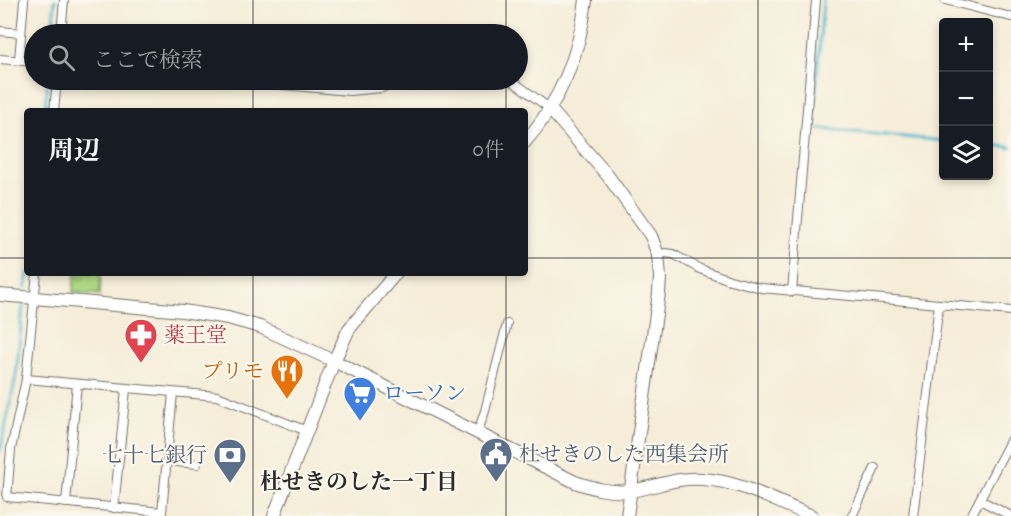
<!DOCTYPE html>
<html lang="ja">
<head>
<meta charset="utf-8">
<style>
  :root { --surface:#171b24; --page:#242831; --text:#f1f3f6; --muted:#9ea1a6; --line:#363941 }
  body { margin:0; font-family:"IM FELL Great Primer","Noto Serif JP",serif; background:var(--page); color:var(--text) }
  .controls { position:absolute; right:18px; top:18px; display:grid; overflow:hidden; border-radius:6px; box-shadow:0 3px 9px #0003 }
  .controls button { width:54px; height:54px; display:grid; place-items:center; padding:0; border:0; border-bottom:2px solid var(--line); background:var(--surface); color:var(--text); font:30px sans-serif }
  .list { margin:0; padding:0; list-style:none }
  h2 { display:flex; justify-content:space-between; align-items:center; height:78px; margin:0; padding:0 24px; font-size:26px }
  h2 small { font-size:20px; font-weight:400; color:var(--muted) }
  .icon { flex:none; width:33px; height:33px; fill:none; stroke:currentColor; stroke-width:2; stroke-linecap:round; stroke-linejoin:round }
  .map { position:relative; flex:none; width:1011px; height:516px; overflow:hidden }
  .search { position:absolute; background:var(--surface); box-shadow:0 3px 9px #0003; left:24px; top:24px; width:504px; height:66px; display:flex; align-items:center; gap:15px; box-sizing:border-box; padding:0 21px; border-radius:33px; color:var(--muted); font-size:22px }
  .panel { position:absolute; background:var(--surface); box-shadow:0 3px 9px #0003; left:24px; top:108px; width:504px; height:168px; border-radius:6px }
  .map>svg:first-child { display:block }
  .grass { fill:url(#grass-tufts); stroke:#6d8258; stroke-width:1.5 }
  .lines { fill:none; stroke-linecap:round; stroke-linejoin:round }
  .stream { stroke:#50b8ce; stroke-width:3 }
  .street-casing { stroke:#726f68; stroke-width:10 }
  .secondary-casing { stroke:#726f68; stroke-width:14 }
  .street { stroke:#fff; stroke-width:8 }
  .secondary { stroke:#fff; stroke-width:12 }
  .grid { fill:none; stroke:#2b2b2b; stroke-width:1.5; stroke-opacity:0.55 }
  .labels { text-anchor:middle; stroke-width:4.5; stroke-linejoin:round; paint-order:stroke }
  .health-label { font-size:21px; fill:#be3a42; stroke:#fbf7ec; text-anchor:start }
  .food-label { font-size:21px; fill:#c56008; stroke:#fbf7ec; text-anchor:end }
  .shop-label { font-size:21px; fill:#366cbe; stroke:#fbf7ec; text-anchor:start }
  .service-label { font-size:21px; fill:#4e5e75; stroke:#fbf7ec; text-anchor:start }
  .neighbourhood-label { font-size:22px; font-weight:bold; fill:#2b2b2b; stroke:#fbf7ec }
</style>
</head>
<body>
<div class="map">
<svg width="1011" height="516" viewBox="0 0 1011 516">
  <defs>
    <pattern id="grass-tufts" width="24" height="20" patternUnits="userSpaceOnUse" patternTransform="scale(1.5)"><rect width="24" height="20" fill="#afda85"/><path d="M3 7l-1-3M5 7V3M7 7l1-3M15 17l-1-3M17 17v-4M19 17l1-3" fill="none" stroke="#97bb73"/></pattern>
  </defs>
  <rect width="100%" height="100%" fill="#fbf7ec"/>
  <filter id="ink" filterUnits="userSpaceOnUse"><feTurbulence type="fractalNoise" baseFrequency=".0167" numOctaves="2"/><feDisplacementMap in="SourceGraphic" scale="12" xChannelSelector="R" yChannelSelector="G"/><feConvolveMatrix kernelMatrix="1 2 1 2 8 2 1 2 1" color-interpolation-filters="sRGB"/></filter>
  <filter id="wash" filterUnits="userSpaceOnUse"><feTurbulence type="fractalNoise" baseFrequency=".008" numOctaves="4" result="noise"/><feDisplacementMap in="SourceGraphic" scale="24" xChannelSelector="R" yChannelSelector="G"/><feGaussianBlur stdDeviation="1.35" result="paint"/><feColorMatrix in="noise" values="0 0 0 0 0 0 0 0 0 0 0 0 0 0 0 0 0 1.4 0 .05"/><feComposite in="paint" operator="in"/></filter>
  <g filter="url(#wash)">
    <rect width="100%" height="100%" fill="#f5edd8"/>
    <path class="grass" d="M75,273H101L100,295L73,292Z"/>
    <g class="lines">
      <g class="stream">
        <path d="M823,0L813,128L944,141"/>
        <path d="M52,34L55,0"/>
        <path d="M45,111L48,80"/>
        <path d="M988,145L1011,147"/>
        <path d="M26,287L28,273"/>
        <path d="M0,452L16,376L23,306"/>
      </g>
    </g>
  </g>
  <g filter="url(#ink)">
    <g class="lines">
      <g class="street-casing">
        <g id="street">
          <path d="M945,0L1011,17"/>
          <path d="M0,31L21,33"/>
          <path d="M61,34L64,0"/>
          <path d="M0,59L34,62"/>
          <path d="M19,60L24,0"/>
          <path d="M228,80L349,91L382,88L401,80"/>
          <path d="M511,80L549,108"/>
          <path d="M54,111L57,80"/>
          <path d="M658,255L665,253L673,254L700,269L730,280L761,288L939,304L913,516"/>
          <path d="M37,273L26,379L11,449L7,497L162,512L173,393"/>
          <path d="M792,292L816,0"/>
          <path d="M939,304L1011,311"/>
          <path d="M26,379L217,396L307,431"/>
          <path d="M477,434L485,411L507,324"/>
          <path d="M167,461L197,464"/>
          <path d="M980,500L1011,516"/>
          <path d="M66,503L77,384"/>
          <path d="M114,508L126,389"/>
          <path d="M852,516L875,468"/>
          <path d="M971,516L1011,439"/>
        </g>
      </g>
      <g class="secondary-casing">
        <g id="secondary">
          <path d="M549,108L608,176L651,236L658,255L660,277L659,293L627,516"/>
          <path d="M525,142C560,102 580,53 586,0"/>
          <path d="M0,295L183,311L228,318L260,327L334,361L575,482C593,488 610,493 629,491C655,488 674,477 702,479C741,481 776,502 812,516"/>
          <path d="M274,516L334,361L349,329L396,273"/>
        </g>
      </g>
      <use href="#street" class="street"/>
      <use href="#secondary" class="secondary"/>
    </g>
  </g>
  <path class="grid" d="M253,0V34M506,0V34M758,0V516M253,80V111M506,80V111M0,258H27M525,258H1011M253,273V516M506,273V516"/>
  <defs>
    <g id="pharmacy-pin" transform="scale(1.725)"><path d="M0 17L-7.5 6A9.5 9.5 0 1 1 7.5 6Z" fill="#e0444e" stroke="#fbf7ec"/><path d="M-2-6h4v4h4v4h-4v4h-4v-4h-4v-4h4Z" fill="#fff"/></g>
    <g id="restaurant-pin" transform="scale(1.725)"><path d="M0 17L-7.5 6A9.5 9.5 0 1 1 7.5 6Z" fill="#e8710a" stroke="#fbf7ec"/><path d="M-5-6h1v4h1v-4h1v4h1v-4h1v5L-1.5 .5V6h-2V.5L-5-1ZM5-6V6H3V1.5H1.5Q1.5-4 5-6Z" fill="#fff"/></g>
    <g id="supermarket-pin" transform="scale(1.725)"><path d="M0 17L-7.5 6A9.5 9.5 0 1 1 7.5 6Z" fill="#3f7fe0" stroke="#fbf7ec"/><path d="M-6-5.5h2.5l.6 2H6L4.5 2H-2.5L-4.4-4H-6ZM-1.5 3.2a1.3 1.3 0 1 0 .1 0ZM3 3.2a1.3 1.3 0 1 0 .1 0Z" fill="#fff"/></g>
    <g id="civic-pin" transform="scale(1.725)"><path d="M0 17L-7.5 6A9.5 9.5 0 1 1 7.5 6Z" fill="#5c6f8a" stroke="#fbf7ec"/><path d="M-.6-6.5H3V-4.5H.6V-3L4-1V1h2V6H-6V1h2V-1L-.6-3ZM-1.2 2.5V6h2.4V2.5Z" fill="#fff"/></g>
    <g id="bank-pin" transform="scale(1.725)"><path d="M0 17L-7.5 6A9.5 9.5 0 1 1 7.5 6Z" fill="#5c6f8a" stroke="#fbf7ec"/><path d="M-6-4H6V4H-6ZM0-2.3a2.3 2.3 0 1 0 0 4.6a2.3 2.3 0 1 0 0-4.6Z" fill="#fff"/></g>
  </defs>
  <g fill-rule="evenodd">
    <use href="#pharmacy-pin" x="141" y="335"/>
    <use href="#restaurant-pin" x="287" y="371"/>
    <use href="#supermarket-pin" x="360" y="393"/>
    <use href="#civic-pin" x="496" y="454"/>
    <use href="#bank-pin" x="230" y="455"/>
  </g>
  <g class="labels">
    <g class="health-label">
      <text x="164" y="342">薬王堂</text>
    </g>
    <g class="food-label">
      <text x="264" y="378">プリモ</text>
    </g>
    <g class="shop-label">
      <text x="383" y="400">ローソン</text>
    </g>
    <g class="service-label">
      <text x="519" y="461">杜せきのした西集会所</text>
      <text x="207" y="462" text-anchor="end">七十七銀行</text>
    </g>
    <g class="neighbourhood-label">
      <text x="359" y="489">杜せきのした一丁目</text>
    </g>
  </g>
</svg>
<div class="controls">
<button>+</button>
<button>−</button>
<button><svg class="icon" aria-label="layers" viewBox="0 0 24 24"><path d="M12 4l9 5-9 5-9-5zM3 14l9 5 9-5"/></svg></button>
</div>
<div class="search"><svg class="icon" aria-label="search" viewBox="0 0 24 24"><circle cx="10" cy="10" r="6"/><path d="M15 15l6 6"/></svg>ここで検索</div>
<section class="panel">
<h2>周辺<small>0件</small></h2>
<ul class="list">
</ul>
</section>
</div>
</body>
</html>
